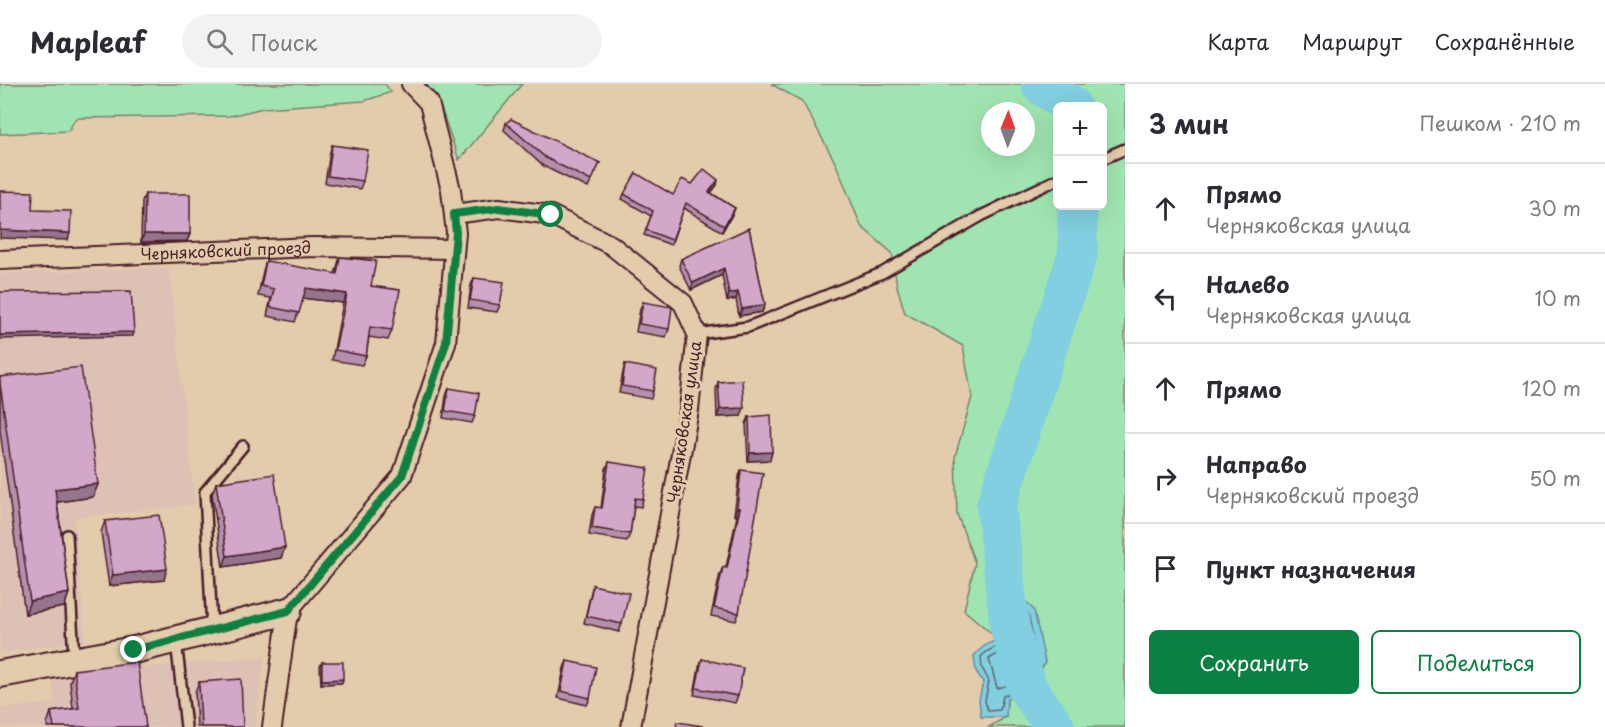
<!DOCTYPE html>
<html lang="ru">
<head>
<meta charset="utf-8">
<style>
  :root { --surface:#fff; --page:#f2f2f3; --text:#2b2b33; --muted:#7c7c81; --line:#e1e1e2; --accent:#0b8043 }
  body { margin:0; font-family:"Playpen Sans",sans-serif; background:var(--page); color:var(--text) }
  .controls { position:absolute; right:18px; top:18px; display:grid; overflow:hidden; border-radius:9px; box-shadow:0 6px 24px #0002 }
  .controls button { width:54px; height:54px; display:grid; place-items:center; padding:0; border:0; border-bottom:2px solid var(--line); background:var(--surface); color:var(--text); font:30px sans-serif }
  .compass { position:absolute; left:981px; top:18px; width:54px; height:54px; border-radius:50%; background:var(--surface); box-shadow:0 6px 24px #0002; rotate:1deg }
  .stop { position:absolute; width:18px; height:18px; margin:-14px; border:4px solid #0b8043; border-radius:50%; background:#fff }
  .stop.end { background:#0b8043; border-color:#fff; box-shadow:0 2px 6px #0008 }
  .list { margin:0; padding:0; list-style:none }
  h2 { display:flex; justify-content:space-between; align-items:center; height:78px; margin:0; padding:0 24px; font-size:26px }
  h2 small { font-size:20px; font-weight:400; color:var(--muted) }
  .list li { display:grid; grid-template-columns:39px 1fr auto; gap:18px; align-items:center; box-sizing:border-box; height:90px; padding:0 24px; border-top:2px solid var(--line) }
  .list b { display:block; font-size:22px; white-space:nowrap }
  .list p { margin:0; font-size:20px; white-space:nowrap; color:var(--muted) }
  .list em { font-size:20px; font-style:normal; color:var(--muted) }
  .actions { display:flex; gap:12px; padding:18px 24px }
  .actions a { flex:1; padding:14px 0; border:2px solid var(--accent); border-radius:9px; text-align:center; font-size:21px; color:var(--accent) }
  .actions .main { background:var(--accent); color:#fff }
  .icon { flex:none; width:33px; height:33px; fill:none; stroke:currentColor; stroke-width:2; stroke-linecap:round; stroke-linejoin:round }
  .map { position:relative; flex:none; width:1125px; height:643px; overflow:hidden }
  header { display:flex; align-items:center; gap:36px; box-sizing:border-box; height:84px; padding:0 30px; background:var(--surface); border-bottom:2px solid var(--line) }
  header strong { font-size:28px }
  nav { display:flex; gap:33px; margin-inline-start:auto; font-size:21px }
  .search { width:420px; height:54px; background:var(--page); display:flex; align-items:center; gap:15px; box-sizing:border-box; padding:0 21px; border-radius:33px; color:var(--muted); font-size:22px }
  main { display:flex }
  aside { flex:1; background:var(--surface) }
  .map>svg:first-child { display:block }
  .built { fill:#dec1b5 }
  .green { fill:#a0e5b1; stroke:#75826e; stroke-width:1.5; fill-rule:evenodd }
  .water { fill:#81cfe0; stroke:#6b8998; stroke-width:1.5 }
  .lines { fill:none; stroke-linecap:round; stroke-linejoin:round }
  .shore { stroke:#606573; stroke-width:1.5 }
  .river { stroke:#81cfe0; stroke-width:40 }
  .lane-casing { stroke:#4a1f2b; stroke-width:14 }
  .street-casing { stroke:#4a1f2b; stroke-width:22 }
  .secondary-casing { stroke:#4a1f2b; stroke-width:30 }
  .lane { stroke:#e3ccac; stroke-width:9 }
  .street { stroke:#e3ccac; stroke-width:18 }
  .secondary { stroke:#e3ccac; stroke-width:26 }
  .wall { fill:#b590ae; stroke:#4a1f2b; stroke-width:1.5 }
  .shaded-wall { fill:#94758d; stroke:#4a1f2b; stroke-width:1.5 }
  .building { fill:#d3a7ca; stroke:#4a1f2b; stroke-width:1.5 }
  .route { stroke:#0b8043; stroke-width:8 }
  .labels { text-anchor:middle; stroke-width:6; stroke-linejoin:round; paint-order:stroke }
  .street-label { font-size:16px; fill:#4a1f2b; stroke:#e3ccac }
</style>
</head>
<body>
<header>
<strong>Mapleaf</strong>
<div class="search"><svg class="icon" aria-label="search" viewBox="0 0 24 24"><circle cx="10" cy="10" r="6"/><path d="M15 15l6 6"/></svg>Поиск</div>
<nav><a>Карта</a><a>Маршрут</a><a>Сохранённые</a></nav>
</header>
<main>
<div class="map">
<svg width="1125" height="643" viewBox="0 0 1125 643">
  <rect width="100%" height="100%" fill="#e3ccac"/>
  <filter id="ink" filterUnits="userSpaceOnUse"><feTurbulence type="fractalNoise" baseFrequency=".0167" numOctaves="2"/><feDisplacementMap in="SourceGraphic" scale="12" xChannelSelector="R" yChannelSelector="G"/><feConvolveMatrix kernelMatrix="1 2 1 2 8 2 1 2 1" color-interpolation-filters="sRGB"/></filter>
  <g filter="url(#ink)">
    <g class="built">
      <path d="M169,183L195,421L75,433L85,557L0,569V190Z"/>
      <path d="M265,572L255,643H0V625L54,618L52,592Z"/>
    </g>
    <g class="green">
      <path d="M0,0H385L391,8L364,17L263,24L230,32L76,34L68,47L0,50Z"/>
      <path d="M425,0H522L459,76L437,13Z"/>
      <path d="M771,0H1125V643H989L1006,633L1007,615C1028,608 1035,598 1045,578L1019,551L997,554L964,526L975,479L957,430L955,373L972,313L963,262L905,229L897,202L892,169L861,142L836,80L802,17ZM1058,22H1102V122H1058ZM990,27H1026V63H990Z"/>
    </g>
    <path class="water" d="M1011,501L1034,526L1045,578L1035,599L1023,610L1007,615L1006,633H981L979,616L983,598L976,587L974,572C987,556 1000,555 1019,551L1009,534L1001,511Z"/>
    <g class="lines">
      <g class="shore">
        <path d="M1010,513H1014L1028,529L1038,577L1029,596L1020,605L1003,612L1000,626L988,627L985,617L989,597L982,584L981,573C993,558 1017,563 1024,552L1014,531Z"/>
        <path d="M1025,563L1028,565C1033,586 1017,601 997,604L989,575L1001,568Z"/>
      </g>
      <g class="river">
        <path d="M1041,0L1071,22"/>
        <path d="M1055,643L1027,604L1010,543L996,422L1078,169L1077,122"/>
      </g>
      <g class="lane-casing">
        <g id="lane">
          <path d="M1102,75L1125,65"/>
          <path d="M697,250L748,243L882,189L981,132L1058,95"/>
          <path d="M67,451L74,574"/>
          <path d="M212,545L205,408L243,362"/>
          <path d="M176,557L186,643"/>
        </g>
      </g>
      <g class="street-casing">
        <g id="street">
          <path d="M454,130L499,124L551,131L611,161L683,219L697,250L689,326L631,643"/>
          <path id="s1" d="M0,176L313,163L453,165"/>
          <path d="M272,643L288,527L402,392L446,259L456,149L451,106L429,19L411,0"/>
        </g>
      </g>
      <g class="secondary-casing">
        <path id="secondary" d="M0,590L134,566L288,527"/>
      </g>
      <use href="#lane" class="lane"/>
      <use href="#street" class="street"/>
      <use href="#secondary" class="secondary"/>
    </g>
    <g class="wall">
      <path d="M506,39L600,79L588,104L543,82L504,46Z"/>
      <path d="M332,61L363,97L360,105L325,99L330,68Z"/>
      <path d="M692,100L717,101L711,109L735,124L733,129L722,148L684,124L671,161L644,151L651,132L622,115L624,110L673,111Z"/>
      <path d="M145,110L190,150L187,157L141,158L142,117Z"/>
      <path d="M749,144L765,221L762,228L739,232L736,215L727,217L722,191L691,206L679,182L681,175Z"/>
      <path d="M340,173L371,202L392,246L388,256L369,253L366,272L362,281L332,276L343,219L303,214L295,238L267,232L271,214L258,212L263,187L266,177L335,190Z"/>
      <path d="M474,194L500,221L497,228L468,224L471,201Z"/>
      <path d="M643,218L669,245L666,253L636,248L640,225Z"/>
      <path d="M625,280L653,307L651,315L619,309L623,288Z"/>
      <path d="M0,293L98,400L93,413L57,418L69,509L64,523L25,530L0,347Z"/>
      <path d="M718,298L741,332L717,333L716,305Z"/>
      <path d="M449,304L475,332L472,339L443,334L446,312Z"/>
      <path d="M749,333L770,376L748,377L746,340Z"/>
      <path d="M609,378L643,415L641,423L634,422L630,450L627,457L589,451L592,431L595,423L601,424L606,385Z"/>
      <path d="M741,386L739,529L736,537L711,532L720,490L723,483H726L737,432L734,431L739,393Z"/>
      <path d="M216,399L285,463L281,474L223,483L212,410Z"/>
      <path d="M105,437L164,496L109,502L101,448Z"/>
      <path d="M593,501L622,540L619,548L584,539L591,508Z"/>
      <path d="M702,575L738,612L735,619L694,611L699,583Z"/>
      <path d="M567,577L590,614L587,621L558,614L564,584Z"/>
      <path d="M322,578L342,599L321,600L320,582Z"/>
      <path d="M74,586L146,643H47V640L51,628L73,625L70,598Z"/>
      <path d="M199,598L243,643H197L195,608Z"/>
    </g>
    <g class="shaded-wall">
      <path d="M718,96L717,101L708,113L709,108Z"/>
      <path d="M735,124L733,129L722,148L724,142Z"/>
      <path d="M0,146L70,149L68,156L0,154Z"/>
      <path d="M144,150H190L187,157L141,158Z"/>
      <path d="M724,184L722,191L691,206L693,199Z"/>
      <path d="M306,204L347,210L343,219L302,214Z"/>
      <path d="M738,208L736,215L727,217L729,210Z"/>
      <path d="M765,221L762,228L739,232L742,225Z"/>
      <path d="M134,248L133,252L0,255V251Z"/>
      <path d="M744,324L741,332L717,333L720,325Z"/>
      <path d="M772,368L770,376L748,377L750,369Z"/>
      <path d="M98,400L93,413L50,419L55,405Z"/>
      <path d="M737,424H740L737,432L734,431Z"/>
      <path d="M285,463L281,474L223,483L227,472Z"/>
      <path d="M167,485L164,496L109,502L113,491Z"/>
      <path d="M69,509L64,523L25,530L30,517Z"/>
      <path d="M343,595L342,599L321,600L322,596Z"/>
    </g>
    <g class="building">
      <path d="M511,35L600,79L591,97L546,74L506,39Z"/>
      <path d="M332,61L368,66L363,97L328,92Z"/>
      <path d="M704,85L718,96L709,108L735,124L724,142L686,119L672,156L646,146L653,127L624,110L636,89L673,111L682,95L692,100Z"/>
      <path d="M0,107L33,108L32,126L71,127L70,149L0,146Z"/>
      <path d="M145,110H190V150H144Z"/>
      <path d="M749,144L765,221L742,225L738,208L729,210L724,184L693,199L681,175Z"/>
      <path d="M340,173L376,177L371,202L400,206L392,246L370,243L366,272L335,266L347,210L306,204L299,229L270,223L274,205L261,202L266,177L337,190Z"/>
      <path d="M474,194L504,198L500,221L470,216Z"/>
      <path d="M131,207L134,248L0,251V208Z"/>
      <path d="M643,218L672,223L669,245L639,240Z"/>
      <path d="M625,280L657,286L653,307L622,302Z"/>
      <path d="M81,283L98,400L55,405L69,509L30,517L0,299V293Z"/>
      <path d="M742,296L744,324L720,325L718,298Z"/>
      <path d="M449,304L479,309L475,332L445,327Z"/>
      <path d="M771,331L772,368L750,369L749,333Z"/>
      <path d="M609,378L648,384L643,415L635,414L630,450L592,444L595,423L602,424Z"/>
      <path d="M741,386L763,389L739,529L714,524L723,483L727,484L740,424H737Z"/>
      <path d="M274,390L285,463L227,472L216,399Z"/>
      <path d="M159,431L167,485L113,491L105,437Z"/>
      <path d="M593,501L629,509L622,540L586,532Z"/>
      <path d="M702,575L743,584L738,612L696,604Z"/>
      <path d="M567,577L596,583L590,614L561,607Z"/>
      <path d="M137,578L146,643H54L51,628L79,624L74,586Z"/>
      <path d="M322,578H343V595L322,596Z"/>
      <path d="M241,595L243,643H201L199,598Z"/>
      <path d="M677,638L702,642V643H676Z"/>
    </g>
  </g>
  <g class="lines" filter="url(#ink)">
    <path class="route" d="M134,566L288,527L402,392L446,259L456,149L454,130L499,124L551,131"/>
  </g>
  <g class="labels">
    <g class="street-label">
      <text dy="6" stroke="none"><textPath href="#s1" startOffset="226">Черняковский проезд</textPath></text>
      <text transform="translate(684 338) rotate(-82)" y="6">Черняковская улица</text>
    </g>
  </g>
</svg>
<div class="controls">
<button>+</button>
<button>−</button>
</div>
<svg class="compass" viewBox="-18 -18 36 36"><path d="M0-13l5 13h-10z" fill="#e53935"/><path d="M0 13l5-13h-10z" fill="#7c7c81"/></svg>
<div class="stop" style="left:551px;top:131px"></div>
<div class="stop end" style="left:134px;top:566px"></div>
</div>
<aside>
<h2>3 мин<small>Пешком · 210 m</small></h2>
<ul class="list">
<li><svg class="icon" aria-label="ahead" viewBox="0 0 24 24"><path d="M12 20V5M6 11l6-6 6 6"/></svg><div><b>Прямо</b><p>Черняковская улица</p></div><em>30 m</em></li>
<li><svg class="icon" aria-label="left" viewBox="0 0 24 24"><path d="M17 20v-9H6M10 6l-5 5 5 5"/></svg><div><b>Налево</b><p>Черняковская улица</p></div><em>10 m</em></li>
<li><svg class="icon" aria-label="ahead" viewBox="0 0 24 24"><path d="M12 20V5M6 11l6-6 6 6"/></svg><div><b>Прямо</b></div><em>120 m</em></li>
<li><svg class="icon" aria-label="right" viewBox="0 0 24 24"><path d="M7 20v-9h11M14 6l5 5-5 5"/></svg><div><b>Направо</b><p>Черняковский проезд</p></div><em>50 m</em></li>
<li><svg class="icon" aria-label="arrive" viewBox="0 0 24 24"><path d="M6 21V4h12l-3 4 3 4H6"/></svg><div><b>Пункт назначения</b></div></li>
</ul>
<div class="actions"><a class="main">Сохранить</a><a>Поделиться</a></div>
</aside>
</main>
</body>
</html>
